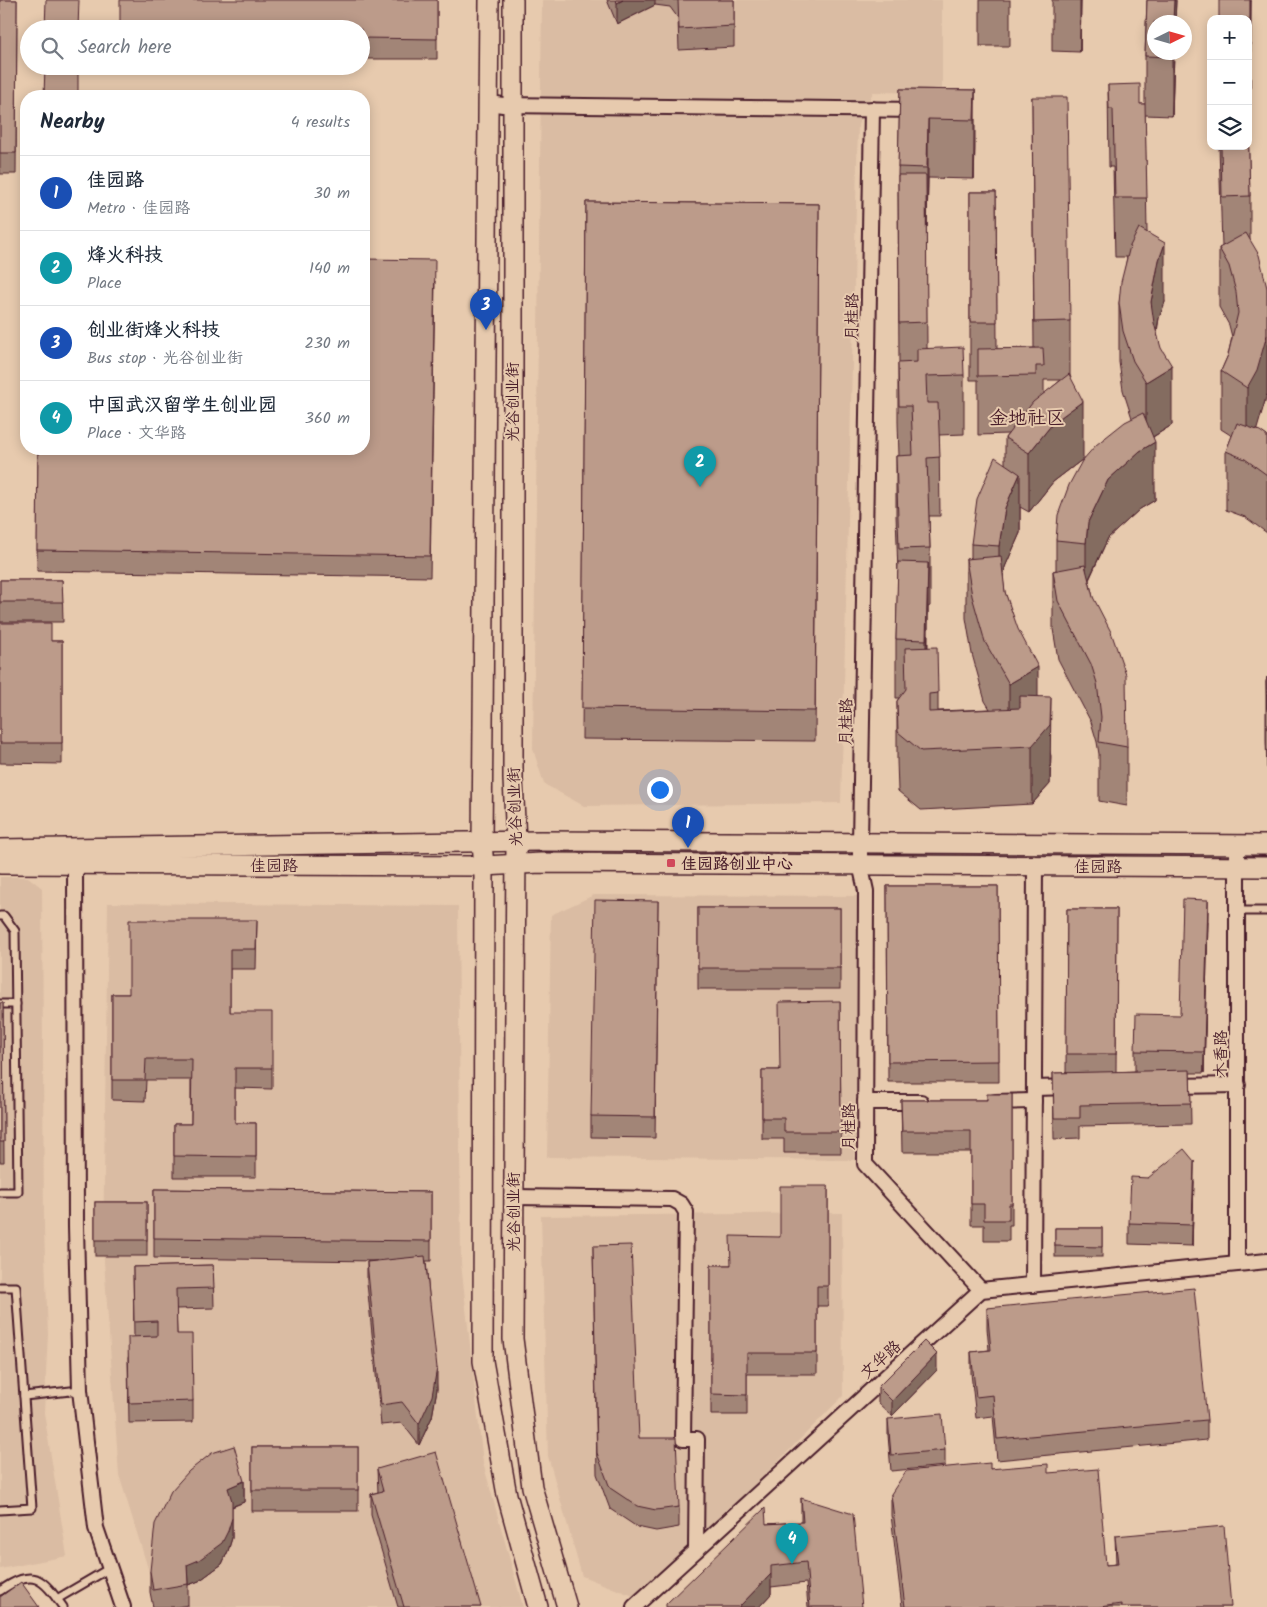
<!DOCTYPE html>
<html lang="en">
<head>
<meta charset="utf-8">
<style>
  :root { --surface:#fff; --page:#f2f2f3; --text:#1f2937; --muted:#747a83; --line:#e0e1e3; --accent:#2563eb }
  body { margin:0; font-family:Kalam,"LXGW WenKai TC",sans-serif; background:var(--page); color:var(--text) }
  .controls { position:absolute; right:15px; top:15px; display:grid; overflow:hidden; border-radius:10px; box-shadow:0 2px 12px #0003 }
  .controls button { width:45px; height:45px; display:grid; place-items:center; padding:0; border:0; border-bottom:1px solid var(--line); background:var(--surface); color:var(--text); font:25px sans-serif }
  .compass { position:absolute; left:1147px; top:15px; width:45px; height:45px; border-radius:50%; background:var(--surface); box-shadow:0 2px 12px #0003; rotate:85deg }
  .you { position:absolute; left:659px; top:789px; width:18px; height:18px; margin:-12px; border:4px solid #fff; border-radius:50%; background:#1a73e8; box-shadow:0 0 0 8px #1a73e833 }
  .badge { display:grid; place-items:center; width:32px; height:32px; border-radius:50%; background:var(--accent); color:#fff; font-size:16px; font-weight:700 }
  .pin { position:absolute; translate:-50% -41px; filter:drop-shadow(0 1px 2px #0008) }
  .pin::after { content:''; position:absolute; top:26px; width:18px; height:15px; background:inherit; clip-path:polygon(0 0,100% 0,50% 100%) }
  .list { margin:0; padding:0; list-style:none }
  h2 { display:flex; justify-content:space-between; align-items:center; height:65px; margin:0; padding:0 20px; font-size:21px }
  h2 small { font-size:16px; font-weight:400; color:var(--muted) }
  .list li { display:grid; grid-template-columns:32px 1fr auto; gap:15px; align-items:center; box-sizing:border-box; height:75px; padding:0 20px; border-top:1px solid var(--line) }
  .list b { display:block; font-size:19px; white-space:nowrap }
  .list p { margin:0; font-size:16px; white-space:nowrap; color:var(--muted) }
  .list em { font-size:16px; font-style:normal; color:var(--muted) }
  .icon { flex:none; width:28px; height:28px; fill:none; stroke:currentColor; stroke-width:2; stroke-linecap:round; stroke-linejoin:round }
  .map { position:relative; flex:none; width:1267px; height:1607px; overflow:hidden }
  .search { position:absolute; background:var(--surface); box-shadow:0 2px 12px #0003; left:20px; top:20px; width:350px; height:55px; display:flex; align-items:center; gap:12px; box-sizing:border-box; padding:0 18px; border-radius:28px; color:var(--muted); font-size:19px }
  .panel { position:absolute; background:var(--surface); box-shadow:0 2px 12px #0003; left:20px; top:90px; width:350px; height:365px; border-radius:20px }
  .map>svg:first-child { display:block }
  .built { fill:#dabca3 }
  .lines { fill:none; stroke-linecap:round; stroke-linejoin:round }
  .lane-casing { stroke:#4a1f2b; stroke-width:11 }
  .street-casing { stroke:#4a1f2b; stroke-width:18 }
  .secondary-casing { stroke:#4a1f2b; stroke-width:22 }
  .lane { stroke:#e7caae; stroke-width:7 }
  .street { stroke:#e7caae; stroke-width:14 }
  .secondary { stroke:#e7caae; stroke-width:19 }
  .wall { fill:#a28577; stroke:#4a1f2b; fill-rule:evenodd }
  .shaded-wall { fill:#846c61; stroke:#4a1f2b }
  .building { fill:#bc9b8a; stroke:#4a1f2b }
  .poi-dot { fill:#d1495b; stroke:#e7caae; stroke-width:2 }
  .labels { text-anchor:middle; stroke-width:4; stroke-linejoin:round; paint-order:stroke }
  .street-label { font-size:16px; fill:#4a1f2b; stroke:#e7caae }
  .poi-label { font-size:16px; font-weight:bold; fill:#4a1f2b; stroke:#e7caae; text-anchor:start }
  .quarter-label { font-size:19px; fill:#4a1f2b; stroke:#e7caae }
</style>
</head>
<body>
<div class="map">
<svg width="1267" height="1607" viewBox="0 0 1267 1607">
  <rect width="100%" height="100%" fill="#e7caae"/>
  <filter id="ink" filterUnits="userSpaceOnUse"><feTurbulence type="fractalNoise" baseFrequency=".02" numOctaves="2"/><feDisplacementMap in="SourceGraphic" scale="10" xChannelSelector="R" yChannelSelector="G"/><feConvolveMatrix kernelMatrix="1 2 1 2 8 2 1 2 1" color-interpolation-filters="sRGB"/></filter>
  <g filter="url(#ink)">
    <g class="built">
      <path d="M542,0H942V93L873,92L858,125L841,803L584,806L544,784L533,749Z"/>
      <path d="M0,877H28L42,888L44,1230L48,1334L44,1413L67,1556L0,1569Z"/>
      <path d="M594,895L862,896L855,1160L547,1157L551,915Z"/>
      <path d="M108,903L458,906L461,1263L483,1463L523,1607H160L119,1475L103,1247Z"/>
      <path d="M842,1213L843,1396L641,1599L582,1576L548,1456L541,1216Z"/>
    </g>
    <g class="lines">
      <g class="lane-casing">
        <g id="lane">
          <path d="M1238,911H1267"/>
          <path d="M0,916H4L15,931L18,1192H0"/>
          <path d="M0,1004H16"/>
          <path d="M0,1287H16L32,1508L0,1510"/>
          <path d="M24,1396L80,1390"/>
          <path d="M0,1591C34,1567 42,1578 63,1607"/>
          <path d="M57,1599L110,1568"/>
        </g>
      </g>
      <g class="street-casing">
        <g id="street">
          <path d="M488,103L503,105L918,110"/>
          <path d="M872,109L860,843V864L866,891L865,1164L981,1290"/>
          <path d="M75,864L76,1227L80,1390L96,1528L123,1607"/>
          <path d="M1173,1086L1238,1085"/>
          <path d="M1034,1088L1072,1087"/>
          <path d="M865,1102H921"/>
          <path d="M995,1102L1034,1101"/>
          <path d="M513,1197L672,1199L681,1204L686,1212L683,1439H697L696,1550"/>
          <path d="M1237,1264V845"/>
          <path d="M1033,1285L1035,865"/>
          <path d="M634,1607L981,1290L1267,1261"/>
        </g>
      </g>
      <g class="secondary-casing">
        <g id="secondary">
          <path d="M489,0L482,843L484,866L483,1361L507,1495L538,1607"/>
          <path d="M513,0V779L516,842L513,1339L532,1487L567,1607"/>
          <path d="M0,849L541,841L1267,845"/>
          <path d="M0,864L484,866L541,863L1267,867"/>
        </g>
      </g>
      <use href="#lane" class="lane"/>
      <use href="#street" class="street"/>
      <use href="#secondary" class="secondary"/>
    </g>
    <g class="wall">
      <path d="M0,0H17L16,174H0Z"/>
      <path d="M437,0V59H361V29Z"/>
      <path d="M607,0H734V47L679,50L678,18L670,7L655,5L617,24Z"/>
      <rect x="980" y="0" width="30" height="46"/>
      <path d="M1052,0H1081L1080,52L1052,51Z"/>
      <path d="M1147,0H1176L1175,22L1154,52H1174L1172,116L1145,115L1147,232L1165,302L1159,318L1157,332L1172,425L1153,437L1155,500L1140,509L1108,538L1089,580L1127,747V806L1099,801V754L1097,742L1091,722L1058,659L1053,629V571L1056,570V540L1132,418L1123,390L1119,362V303L1127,257H1115L1113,167H1109L1108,85L1140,104H1145V56Z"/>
      <path d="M1251,0L1250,124H1248L1250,196V241L1267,288V394L1256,430L1267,436V533L1245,517L1226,510V451L1232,436L1221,429V371L1228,355L1232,337L1229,325L1219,307V248L1222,247L1219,146H1248V19Z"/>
      <path d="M900,89L975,90L974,179L928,178L927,227H926L927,348L964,375V434L939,435L940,516H929L930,548V606L928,607V647L938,693V711L990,709L985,701L972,654L966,618V559H971V544L1005,464V438L1008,434L978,435V380H970V192H996L997,349L1034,348L1032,97L1070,321V375L1083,459L1053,482L1029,512L1020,507V533L1005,567L1003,578L1005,592L1038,697L1051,756L1050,784L1032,804L921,810L898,791L897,760V701L899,698H896V639L898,574L896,515V456H899L898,422V363H899L898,175ZM1044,380H1061L1044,394Z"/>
      <path d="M586,202L819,204L815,741L582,739Z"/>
      <path d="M435,281L430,577L37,571L38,449H364Z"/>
      <path d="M0,580H62L63,622H0Z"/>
      <path d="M0,623L51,641H62V764L0,763Z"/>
      <path d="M1267,677V768L1266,741V682Z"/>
      <path d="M887,886H998L999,1082H888Z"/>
      <path d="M658,901L655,1138L591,1137V1116Z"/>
      <rect x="698" y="908" width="142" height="81"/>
      <path d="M1067,909H1117L1116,1072L1135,1071V1051L1180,1015L1208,921L1204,1073H1190L1191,1124L1080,1126V1138L1054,1139L1053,1073H1066Z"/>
      <path d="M257,920L256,969H230V1012L272,1068V1089L235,1088V1123H256V1177H174V1124H191V1080H146L145,1101L112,1100V994H129Z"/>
      <path d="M840,1001L841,1153H784V1139H762V1070H779Z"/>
      <path d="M0,1003H3L4,1162H0Z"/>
      <path d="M1012,1094V1225H1009V1241H984V1225H971V1152H902L901,1100H987Z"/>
      <path d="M1194,1182L1192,1246L1129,1244V1223Z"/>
      <path d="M828,1186V1306H817V1374H747V1415H711V1265H730L780,1237Z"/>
      <path d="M154,1189L431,1192V1261H426L437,1389L432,1417L419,1445L402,1423L381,1425L367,1283V1262L377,1261L154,1258Z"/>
      <rect x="95" y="1202" width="52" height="54"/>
      <rect x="1055" y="1228" width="47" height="29"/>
      <path d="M593,1246L639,1438L679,1507V1527L656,1531L637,1527L610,1509L597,1474Z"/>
      <path d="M213,1265L214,1308L176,1309L177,1334L193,1401V1422L129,1423L128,1358L134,1337L133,1267Z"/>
      <path d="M987,1308L1207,1420V1440L997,1460L993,1416L976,1418L971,1373V1352L989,1350L987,1328Z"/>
      <path d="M937,1370L892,1416L878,1403V1387Z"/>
      <path d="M888,1419L945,1450V1466L891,1471L888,1435Z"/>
      <rect x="252" y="1447" width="106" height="64"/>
      <path d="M377,1469L481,1607H398L371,1515V1494L378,1492Z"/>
      <path d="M990,1469L1048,1473L1106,1565L1116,1564L1115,1536L1231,1607H902L891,1515V1494Z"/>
      <path d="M244,1481V1502L232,1507V1538L228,1551L222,1564L199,1581L188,1585V1605L177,1607H153L150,1592V1571Z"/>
      <path d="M801,1498L862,1607H808L806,1583L771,1587V1594L759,1607H666L766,1524L801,1522Z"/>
    </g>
    <g class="shaded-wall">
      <path d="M623,0H655V5L617,24V3Z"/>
      <path d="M1080,0H1081L1080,52Z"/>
      <path d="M1174,0H1176L1175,22H1173Z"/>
      <path d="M1250,0H1251L1250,124Z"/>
      <path d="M1172,52H1174L1172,116Z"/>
      <path d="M975,90V148L974,179V120Z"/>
      <path d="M928,119V178L927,227V168Z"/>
      <path d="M1165,243V302L1159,318L1151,361V302L1159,260Z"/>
      <path d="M1267,335V394L1257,429L1247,446V388Z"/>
      <path d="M1172,366V425L1146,441V382Z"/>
      <path d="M1083,401V459L1053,482L1029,512V453L1053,423Z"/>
      <path d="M1155,442V500L1140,509L1108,538L1088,581L1086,602V543L1088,522L1108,480L1140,451Z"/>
      <path d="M1020,474V533L1005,567L999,605V546L1005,508Z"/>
      <path d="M928,563V621L926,699V640Z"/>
      <path d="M1038,667V726L1009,743V684Z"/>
      <path d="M1051,697L1050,784L1032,804V746Z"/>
      <path d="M1208,900V921L1204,1073V1052Z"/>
      <path d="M1194,1161V1182L1192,1246V1225Z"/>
      <path d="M937,1354V1370L892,1416V1401Z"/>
      <path d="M437,1368V1389L432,1417L419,1445V1424Z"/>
      <path d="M244,1481V1502L228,1508V1488Z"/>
      <path d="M232,1518V1538L228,1551L222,1564L199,1581L188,1585L187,1565Z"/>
      <path d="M771,1574V1594L759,1607H739Z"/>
    </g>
    <g class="building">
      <path d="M0,0H17L16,153H0Z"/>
      <path d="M46,0H79L78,29H45Z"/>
      <path d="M120,0H437V39L361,38V29H120Z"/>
      <path d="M616,0H623L617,3Z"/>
      <path d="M678,0H734V26L679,29Z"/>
      <path d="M1147,0H1174L1173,22H1154V52H1172V57L1145,56Z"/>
      <path d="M1219,0H1250V65H1248V19H1219Z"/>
      <path d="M45,66H78V96H44Z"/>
      <path d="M1140,84V104H1145L1147,198H1115L1113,109H1109L1108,85Z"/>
      <path d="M900,89L975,90L974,120L928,119L927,168L898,167Z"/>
      <path d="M1032,97H1067L1070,321L1034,322Z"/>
      <path d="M1248,122L1250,196L1222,197L1221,146H1248Z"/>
      <path d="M898,175H926L927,322L899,323Z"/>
      <path d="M970,192H996L997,322H970Z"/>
      <path d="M586,202L819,204L815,711L582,708Z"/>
      <path d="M1139,228L1165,243L1159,260L1151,302L1154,323L1161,348L1172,366L1146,382L1133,361L1123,331L1119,303L1121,282L1130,246Z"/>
      <path d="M1246,233L1259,255L1267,288V335L1257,370L1247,388L1221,371L1228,355L1238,313L1236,292L1229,266L1219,248Z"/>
      <path d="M364,259L435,260L430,556L37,550L38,449H364Z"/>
      <path d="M963,347L964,375L926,376L927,403H938L940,457L927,458L930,548L899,549L896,456L913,455L911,406H899L898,363L917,362V349Z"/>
      <path d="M1043,348L1044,366H1036V375L978,376V349Z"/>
      <path d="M1069,374L1083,401L1053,423L1029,453L1005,438L1033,402Z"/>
      <path d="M1143,413L1155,442L1140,451L1108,480L1088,522L1086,543L1056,540L1058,515L1069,485L1082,461L1096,445L1125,422Z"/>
      <path d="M1237,423L1260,431L1267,436V475L1245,459L1226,451Z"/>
      <path d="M995,457L1020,474L1005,508L999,546L971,544L977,499Z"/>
      <path d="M1001,556L1005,592L1018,629L1038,667L1009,684L985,642L972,596L966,559Z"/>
      <path d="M898,562L928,563L926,640L896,639Z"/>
      <path d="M1085,565L1093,597L1111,632L1126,675L1127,747L1099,742L1101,717L1097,683L1091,664L1058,601L1053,571Z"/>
      <path d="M0,580H62L63,602H0Z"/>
      <path d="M0,623H51V641H62V743H0Z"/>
      <path d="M937,647L938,693L929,694V712L1020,708V696L1051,697L1050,725L1032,746L921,751L898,732L897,701L906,689L905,648Z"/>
      <path d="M1267,677V709L1266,682Z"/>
      <path d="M887,886H998L999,1061L888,1062Z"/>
      <path d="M1183,899L1208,900L1204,1052L1135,1051L1136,1014L1180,1015Z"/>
      <path d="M595,900L658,901L655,1117L591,1116Z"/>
      <rect x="698" y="908" width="142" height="60"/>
      <path d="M1067,909H1117L1116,1054H1066Z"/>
      <path d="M129,920H257L256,949H230V1012H272V1068H235V1123H256V1157L174,1156V1124H191L192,1059H146L145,1080H112V994H129Z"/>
      <path d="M840,1001L841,1132H784V1118H762V1070H780L779,1002Z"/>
      <path d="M0,1003H3L4,1142H0Z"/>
      <path d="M1190,1070L1191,1103L1080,1105V1118H1054L1053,1073Z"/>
      <path d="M987,1094H1012V1204H1009V1220H984V1204H971V1131H902L901,1100H987Z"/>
      <path d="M1184,1149L1194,1161L1192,1225L1129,1223L1131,1177L1148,1178Z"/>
      <path d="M780,1186H828V1286H817V1353H747V1395L711,1394V1265H731L730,1236L780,1237Z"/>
      <path d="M154,1189L431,1192V1241L154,1238Z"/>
      <rect x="95" y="1202" width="52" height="38"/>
      <path d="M1055,1228H1102V1247L1055,1246Z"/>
      <path d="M631,1245L639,1438H676L679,1507L656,1510L637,1506L610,1488L597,1453L593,1246Z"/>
      <path d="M425,1256L437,1368L432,1396L419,1424L402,1402L381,1405L367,1262Z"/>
      <path d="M213,1265L214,1288L176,1289L177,1334H192L193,1401L129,1403L128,1337L157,1336V1321L134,1322L133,1267Z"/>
      <path d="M1194,1288L1207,1420L997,1439L993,1395L976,1397L971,1352L991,1350L987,1308Z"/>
      <path d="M924,1341L937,1354L892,1401L878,1387Z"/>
      <path d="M942,1414L945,1450L891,1455L888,1419Z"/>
      <path d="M234,1446L244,1481L228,1488L232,1501V1518L228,1531L222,1543L199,1560L187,1565L188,1584L153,1590L150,1571L155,1524L171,1491L189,1471L212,1453Z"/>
      <rect x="252" y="1447" width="106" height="43"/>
      <path d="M436,1452L481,1607H404L371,1494L383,1491L377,1469Z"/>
      <path d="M990,1463V1469L1048,1464V1473L1098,1469L1106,1565L1118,1564L1115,1536L1224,1526L1231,1607H1121V1604L1100,1607H905L891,1494L906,1471Z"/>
      <path d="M801,1498L853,1514L862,1607H810L806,1562L771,1566V1574L739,1607H666V1604L765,1508L766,1524L803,1522Z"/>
      <path d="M21,1582L39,1607H0V1597Z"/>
    </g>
  </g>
  <rect class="poi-dot" x="666" y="858" width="10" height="10" rx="2.5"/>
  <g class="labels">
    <g class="street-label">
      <text transform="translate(851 317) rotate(-89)" y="6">月桂路</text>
      <text transform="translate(512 402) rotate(-90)" y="6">光谷创业街</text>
      <text transform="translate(845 722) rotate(-89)" y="6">月桂路</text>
      <text transform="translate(514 807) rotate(-92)" y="6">光谷创业街</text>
      <text x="274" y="871">佳园路</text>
      <text x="1098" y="872">佳园路</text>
      <text transform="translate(1220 1054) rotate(-90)" y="6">木香路</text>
      <text transform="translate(848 1127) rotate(-90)" y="6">月桂路</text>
      <text transform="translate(513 1212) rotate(-90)" y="6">光谷创业街</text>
      <text transform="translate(880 1359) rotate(-42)" y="6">文华路</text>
    </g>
    <g class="poi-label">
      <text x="681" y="869">佳园路创业中心</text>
    </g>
    <g class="quarter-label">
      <text x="1027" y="424">金地社区</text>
    </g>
  </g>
</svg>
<div class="controls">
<button>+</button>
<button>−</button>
<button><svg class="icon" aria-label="layers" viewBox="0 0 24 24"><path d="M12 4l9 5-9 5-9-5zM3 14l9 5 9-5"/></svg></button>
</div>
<svg class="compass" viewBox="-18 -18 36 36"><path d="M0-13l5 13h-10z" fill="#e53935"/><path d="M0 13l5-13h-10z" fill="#747a83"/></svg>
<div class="you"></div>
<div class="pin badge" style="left:688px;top:848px;background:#1a4fb4">1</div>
<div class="pin badge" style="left:700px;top:487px;background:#0f9aa8">2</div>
<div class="pin badge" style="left:486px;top:330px;background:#1a4fb4">3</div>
<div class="pin badge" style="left:792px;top:1564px;background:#0f9aa8">4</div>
<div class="search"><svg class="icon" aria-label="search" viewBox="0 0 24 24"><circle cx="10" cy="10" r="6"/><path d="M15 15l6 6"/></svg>Search here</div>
<section class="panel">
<h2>Nearby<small>4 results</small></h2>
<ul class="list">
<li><span class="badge" style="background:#1a4fb4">1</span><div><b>佳园路</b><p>Metro · 佳园路</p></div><em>30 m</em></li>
<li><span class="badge" style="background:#0f9aa8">2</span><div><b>烽火科技</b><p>Place</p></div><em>140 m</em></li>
<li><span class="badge" style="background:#1a4fb4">3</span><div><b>创业街烽火科技</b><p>Bus stop · 光谷创业街</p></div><em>230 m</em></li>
<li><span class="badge" style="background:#0f9aa8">4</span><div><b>中国武汉留学生创业园</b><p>Place · 文华路</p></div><em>360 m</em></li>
</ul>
</section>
</div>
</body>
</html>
